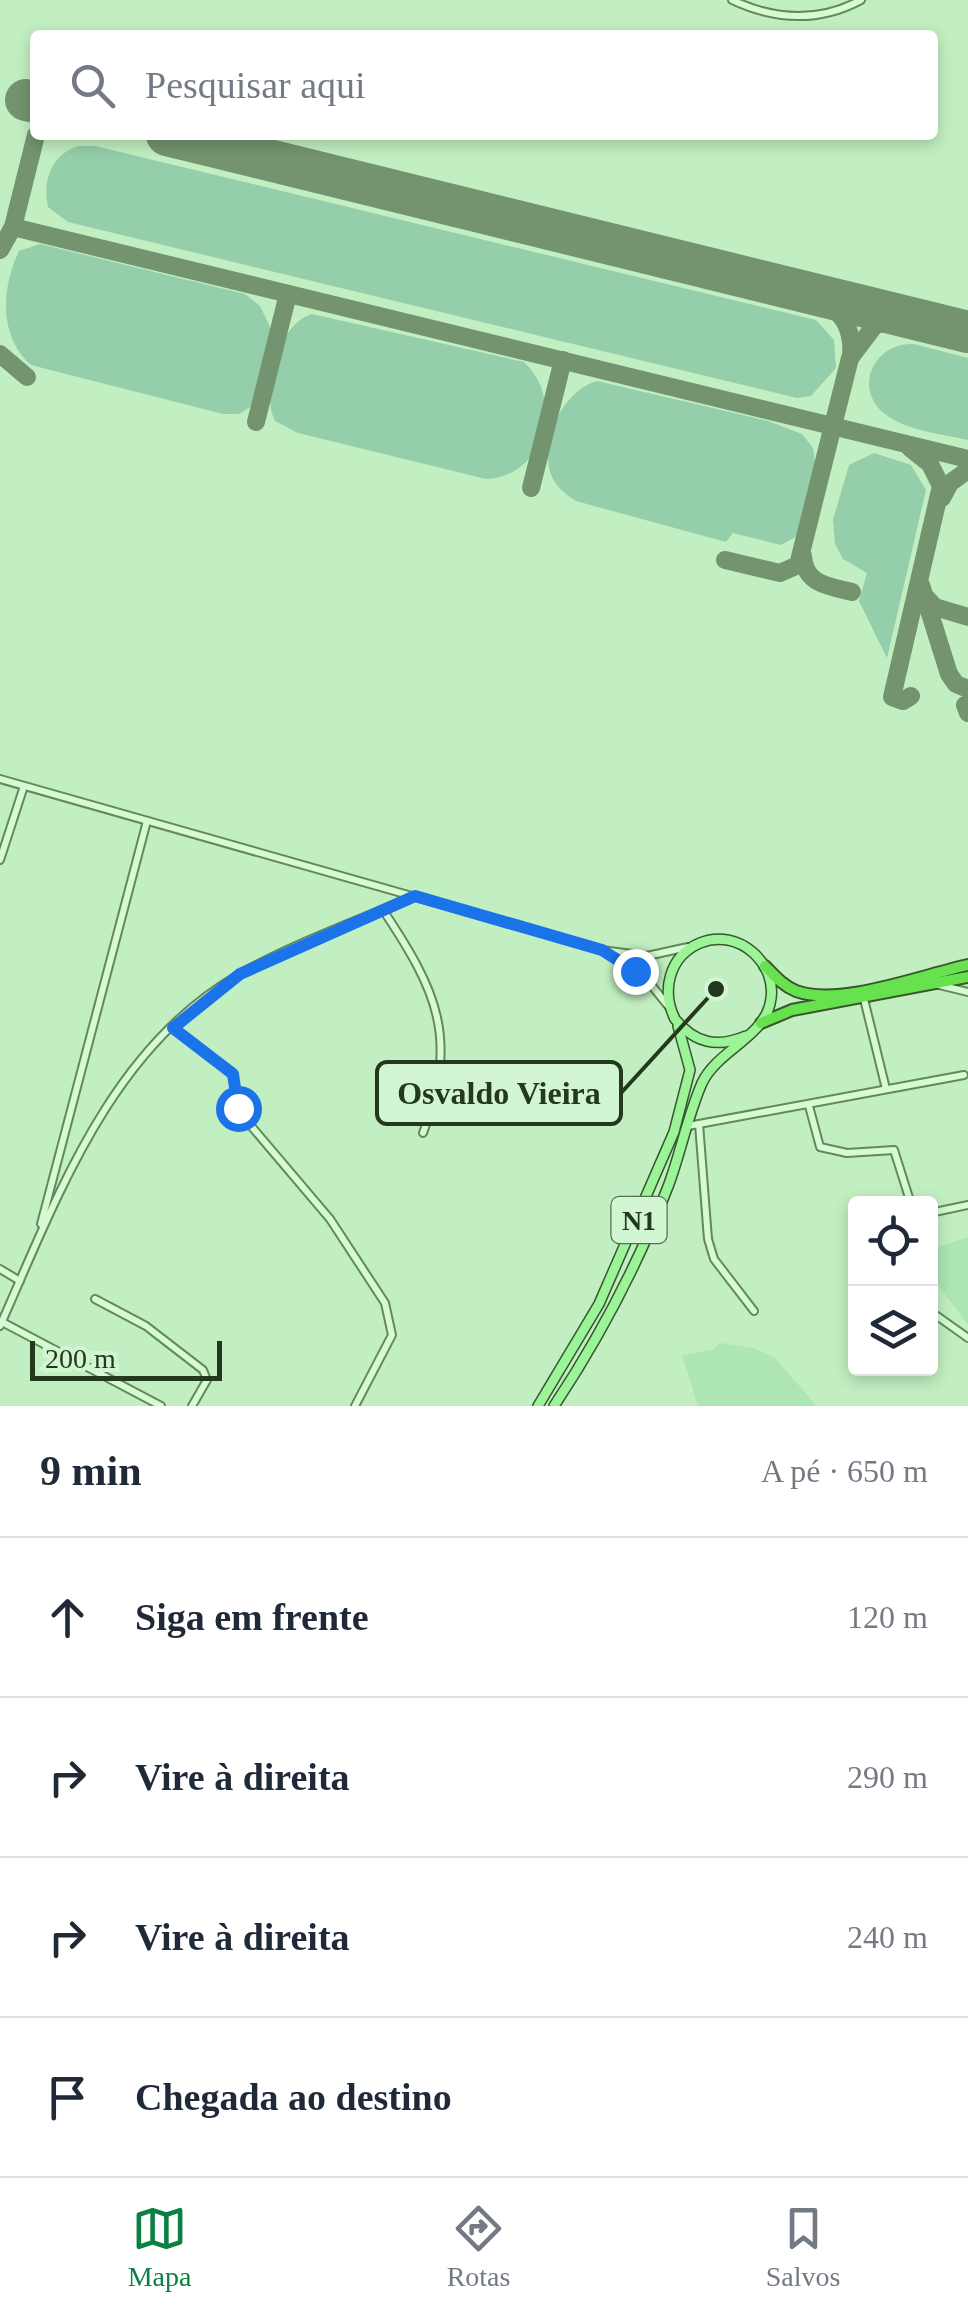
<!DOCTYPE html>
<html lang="pt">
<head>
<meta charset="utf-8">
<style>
  :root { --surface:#fff; --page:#f6f6f7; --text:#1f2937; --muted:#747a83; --line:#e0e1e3; --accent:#0b8043 }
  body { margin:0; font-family:"Times New Roman",serif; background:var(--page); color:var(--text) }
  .controls { position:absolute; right:30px; bottom:30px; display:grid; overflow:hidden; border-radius:10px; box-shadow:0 5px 15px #0003 }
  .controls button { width:90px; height:90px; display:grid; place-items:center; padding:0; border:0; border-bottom:2px solid var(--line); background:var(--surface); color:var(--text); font:50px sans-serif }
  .scale { position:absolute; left:30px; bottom:25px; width:192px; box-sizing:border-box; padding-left:10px; border:5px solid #24381d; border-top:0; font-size:28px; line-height:35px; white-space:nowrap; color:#24381d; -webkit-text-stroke:8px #d1f6d1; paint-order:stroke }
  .stop { position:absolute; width:30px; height:30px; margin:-22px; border:8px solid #1a73e8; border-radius:50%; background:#fff }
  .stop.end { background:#1a73e8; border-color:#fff; box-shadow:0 2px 10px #0008 }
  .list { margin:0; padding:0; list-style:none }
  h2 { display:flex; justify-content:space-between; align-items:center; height:130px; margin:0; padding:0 40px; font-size:42px }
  h2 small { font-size:32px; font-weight:400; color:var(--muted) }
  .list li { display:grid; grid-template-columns:65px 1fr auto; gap:30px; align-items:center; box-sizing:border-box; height:160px; padding:0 40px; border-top:2px solid var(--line) }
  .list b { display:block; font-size:38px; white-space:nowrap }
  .list em { font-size:32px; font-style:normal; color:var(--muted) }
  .icon { flex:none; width:55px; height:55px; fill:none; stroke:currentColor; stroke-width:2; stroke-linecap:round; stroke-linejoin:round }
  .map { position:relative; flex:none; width:968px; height:1406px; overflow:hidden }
  .search { position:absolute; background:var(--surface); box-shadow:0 5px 15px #0003; left:30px; right:30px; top:30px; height:110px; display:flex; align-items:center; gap:25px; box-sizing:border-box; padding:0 35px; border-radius:10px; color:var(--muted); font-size:38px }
  .sheet { height:770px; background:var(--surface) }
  nav { display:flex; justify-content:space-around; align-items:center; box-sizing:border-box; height:140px; border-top:2px solid var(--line); background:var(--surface); font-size:28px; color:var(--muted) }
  nav a { display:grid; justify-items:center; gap:5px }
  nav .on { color:var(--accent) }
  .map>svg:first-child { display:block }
  .farmland { fill:#aee5b4 }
  .green { fill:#94ceaa }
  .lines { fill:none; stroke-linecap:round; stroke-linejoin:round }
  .taxiway { stroke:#73946f; stroke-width:18 }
  .runway { stroke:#73946f; stroke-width:42 }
  .minor-casing { stroke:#628958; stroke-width:10 }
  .major-casing { stroke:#38572c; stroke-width:12 }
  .highway-casing { stroke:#38572c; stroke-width:14 }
  .minor { stroke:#d5fad4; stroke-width:6 }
  .major { stroke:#9bf497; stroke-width:9 }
  .highway { stroke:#67e24e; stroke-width:10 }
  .route { stroke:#1a73e8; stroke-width:12 }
  .labels { text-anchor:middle; stroke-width:9; stroke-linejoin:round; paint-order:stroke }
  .shield { fill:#d1f6d1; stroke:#587153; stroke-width:2.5 }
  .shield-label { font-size:28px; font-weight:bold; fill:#24381d }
  .leader { fill:none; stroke:#24381d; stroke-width:4 }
  .callout-dot { fill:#24381d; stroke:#d1f6d1; stroke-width:4 }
  .callout { fill:#d1f6d1; stroke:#24381d; stroke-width:4 }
  .callout-label { font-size:32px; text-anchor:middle; font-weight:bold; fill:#24381d }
</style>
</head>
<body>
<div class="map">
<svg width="968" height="1406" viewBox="0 0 968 1406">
  <rect width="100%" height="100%" fill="#c2efc1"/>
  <g class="farmland">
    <path d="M968,1237V1325L933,1278L930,1250Z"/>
    <path d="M721,1343L753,1348L775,1358L817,1406H698L682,1355L712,1350Z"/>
  </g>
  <g class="green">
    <path d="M78,146H95L816,320L834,340L836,368L811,396L797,398L68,222L48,207C42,181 51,155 78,146Z"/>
    <path d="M40,244L245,294L260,306L273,333L250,407L239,414H223L31,365C0,338 0,291 19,251Z"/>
    <path d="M312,314L524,362C565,399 545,477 486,479L298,433L275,421C260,392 278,323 312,314Z"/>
    <path d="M914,344L968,358V440C942,434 907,431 885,414C852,387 875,342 914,344Z"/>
    <path d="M597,381L768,421L802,434L813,448L816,468L797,536L781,545L733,533L726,542L576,501C567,495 558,489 553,479C536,445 563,390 597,381Z"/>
    <path d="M874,453L911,465L926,490L887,658L859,601L867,573L843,559L835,544L833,520L849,465Z"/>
  </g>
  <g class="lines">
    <g class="taxiway">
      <path d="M13,227L968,459"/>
      <path d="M0,250L13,227L36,135"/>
      <path d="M804,293C836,306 854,320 851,357"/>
      <path d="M0,354L27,377"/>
      <path d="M256,422L288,294"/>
      <path d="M910,448L930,464L941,486L892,697L903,701L911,696"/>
      <path d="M531,488L563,360"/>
      <path d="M942,498L950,483L968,470"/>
      <path d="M803,556C805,585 829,586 852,592"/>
      <path d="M725,560L780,573L798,565L850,358L875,325L911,318"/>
      <path d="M921,585L949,674L956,684L968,689"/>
      <path d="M923,594L935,607L968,617"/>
      <path d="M965,705L968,713"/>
    </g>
    <g class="runway">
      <path d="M26,100L35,102"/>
      <path d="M167,135L968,332"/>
    </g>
    <g class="minor-casing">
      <g id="minor">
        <path d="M732,0C775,20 818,23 861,0"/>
        <path d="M0,779L602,950L647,956L688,947"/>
        <path d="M0,860L24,786"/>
        <path d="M383,910C437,991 459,1038 423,1133"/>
        <path d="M607,954L644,976L669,1007"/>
        <path d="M939,985L968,992"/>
        <path d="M864,999L886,1089"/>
        <path d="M173,1028L233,1074L240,1113L330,1219L385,1303L392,1335L355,1406"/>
        <path d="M809,1106L820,1147L847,1153L894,1150L911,1204"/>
        <path d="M699,1124L708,1239L714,1259L754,1311"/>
        <path d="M688,1126L964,1075"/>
        <path d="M930,1213L968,1205"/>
        <path d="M41,1224L147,821"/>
        <path d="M0,1269L20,1281"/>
        <path d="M95,1299L146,1326L203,1370L207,1380L192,1406"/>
        <path d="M930,1311L968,1338"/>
        <path d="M2,1322L161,1406"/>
        <path d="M0,1326C57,1198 110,1048 240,974C294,943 356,922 413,896"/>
      </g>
    </g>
    <g class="major-casing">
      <g id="major">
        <path d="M538,1406L599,1304L674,1132L690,1070L678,1026"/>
        <path d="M554,1406C600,1337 639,1262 669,1184C681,1151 688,1115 702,1083C717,1051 762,1038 770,1004C780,964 738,927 700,943C669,956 661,991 675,1019C695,1044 718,1048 746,1036"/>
      </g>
    </g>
    <g class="highway-casing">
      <g id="highway">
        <path d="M765,966C774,975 783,986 796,991C840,1007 922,975 968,965"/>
        <path d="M761,1023L792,1010L968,977"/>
      </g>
    </g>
    <use href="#minor" class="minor"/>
    <use href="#major" class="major"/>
    <use href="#highway" class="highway"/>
  </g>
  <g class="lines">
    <path class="route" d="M238,1108L233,1074L173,1028L240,974L415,896L602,950L635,971"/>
  </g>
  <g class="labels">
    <rect class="shield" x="611.5" y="1197" width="55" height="46" rx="8"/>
    <g class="shield-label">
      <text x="639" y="1230">N1</text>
    </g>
  </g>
  <path class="leader" d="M716 989L621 1093"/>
  <circle class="callout-dot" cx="716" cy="989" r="10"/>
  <rect class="callout" x="377" y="1062" width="244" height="62" rx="10"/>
  <g class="callout-label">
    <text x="499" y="1104">Osvaldo Vieira</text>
  </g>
</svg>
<div class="controls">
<button><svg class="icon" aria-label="locate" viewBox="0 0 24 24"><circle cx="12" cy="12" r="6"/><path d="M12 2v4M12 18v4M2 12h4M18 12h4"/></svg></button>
<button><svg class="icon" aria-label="layers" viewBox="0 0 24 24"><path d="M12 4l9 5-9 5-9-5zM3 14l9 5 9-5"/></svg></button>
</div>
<div class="scale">200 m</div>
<div class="stop" style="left:238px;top:1108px"></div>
<div class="stop end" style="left:635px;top:971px"></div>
<div class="search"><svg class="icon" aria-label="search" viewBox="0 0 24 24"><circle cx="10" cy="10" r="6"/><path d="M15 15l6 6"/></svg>Pesquisar aqui</div>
</div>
<section class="sheet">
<h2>9 min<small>A pé · 650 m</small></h2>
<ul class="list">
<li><svg class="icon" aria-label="ahead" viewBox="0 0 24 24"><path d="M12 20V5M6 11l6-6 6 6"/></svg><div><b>Siga em frente</b></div><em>120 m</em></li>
<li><svg class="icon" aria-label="right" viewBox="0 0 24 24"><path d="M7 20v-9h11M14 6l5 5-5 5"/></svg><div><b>Vire à direita</b></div><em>290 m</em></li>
<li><svg class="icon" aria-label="right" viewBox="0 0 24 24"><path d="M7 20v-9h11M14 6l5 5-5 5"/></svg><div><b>Vire à direita</b></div><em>240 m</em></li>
<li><svg class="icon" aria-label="arrive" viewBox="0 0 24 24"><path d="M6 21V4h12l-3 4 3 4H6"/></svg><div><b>Chegada ao destino</b></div></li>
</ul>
</section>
<nav>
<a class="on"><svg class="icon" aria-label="map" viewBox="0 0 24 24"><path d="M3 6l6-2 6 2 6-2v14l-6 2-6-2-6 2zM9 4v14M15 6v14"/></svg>Mapa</a>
<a><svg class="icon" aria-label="directions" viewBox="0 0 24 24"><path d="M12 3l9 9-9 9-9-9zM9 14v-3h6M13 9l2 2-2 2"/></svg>Rotas</a>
<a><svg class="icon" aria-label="saved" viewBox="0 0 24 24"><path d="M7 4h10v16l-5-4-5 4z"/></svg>Salvos</a>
</nav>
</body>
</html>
